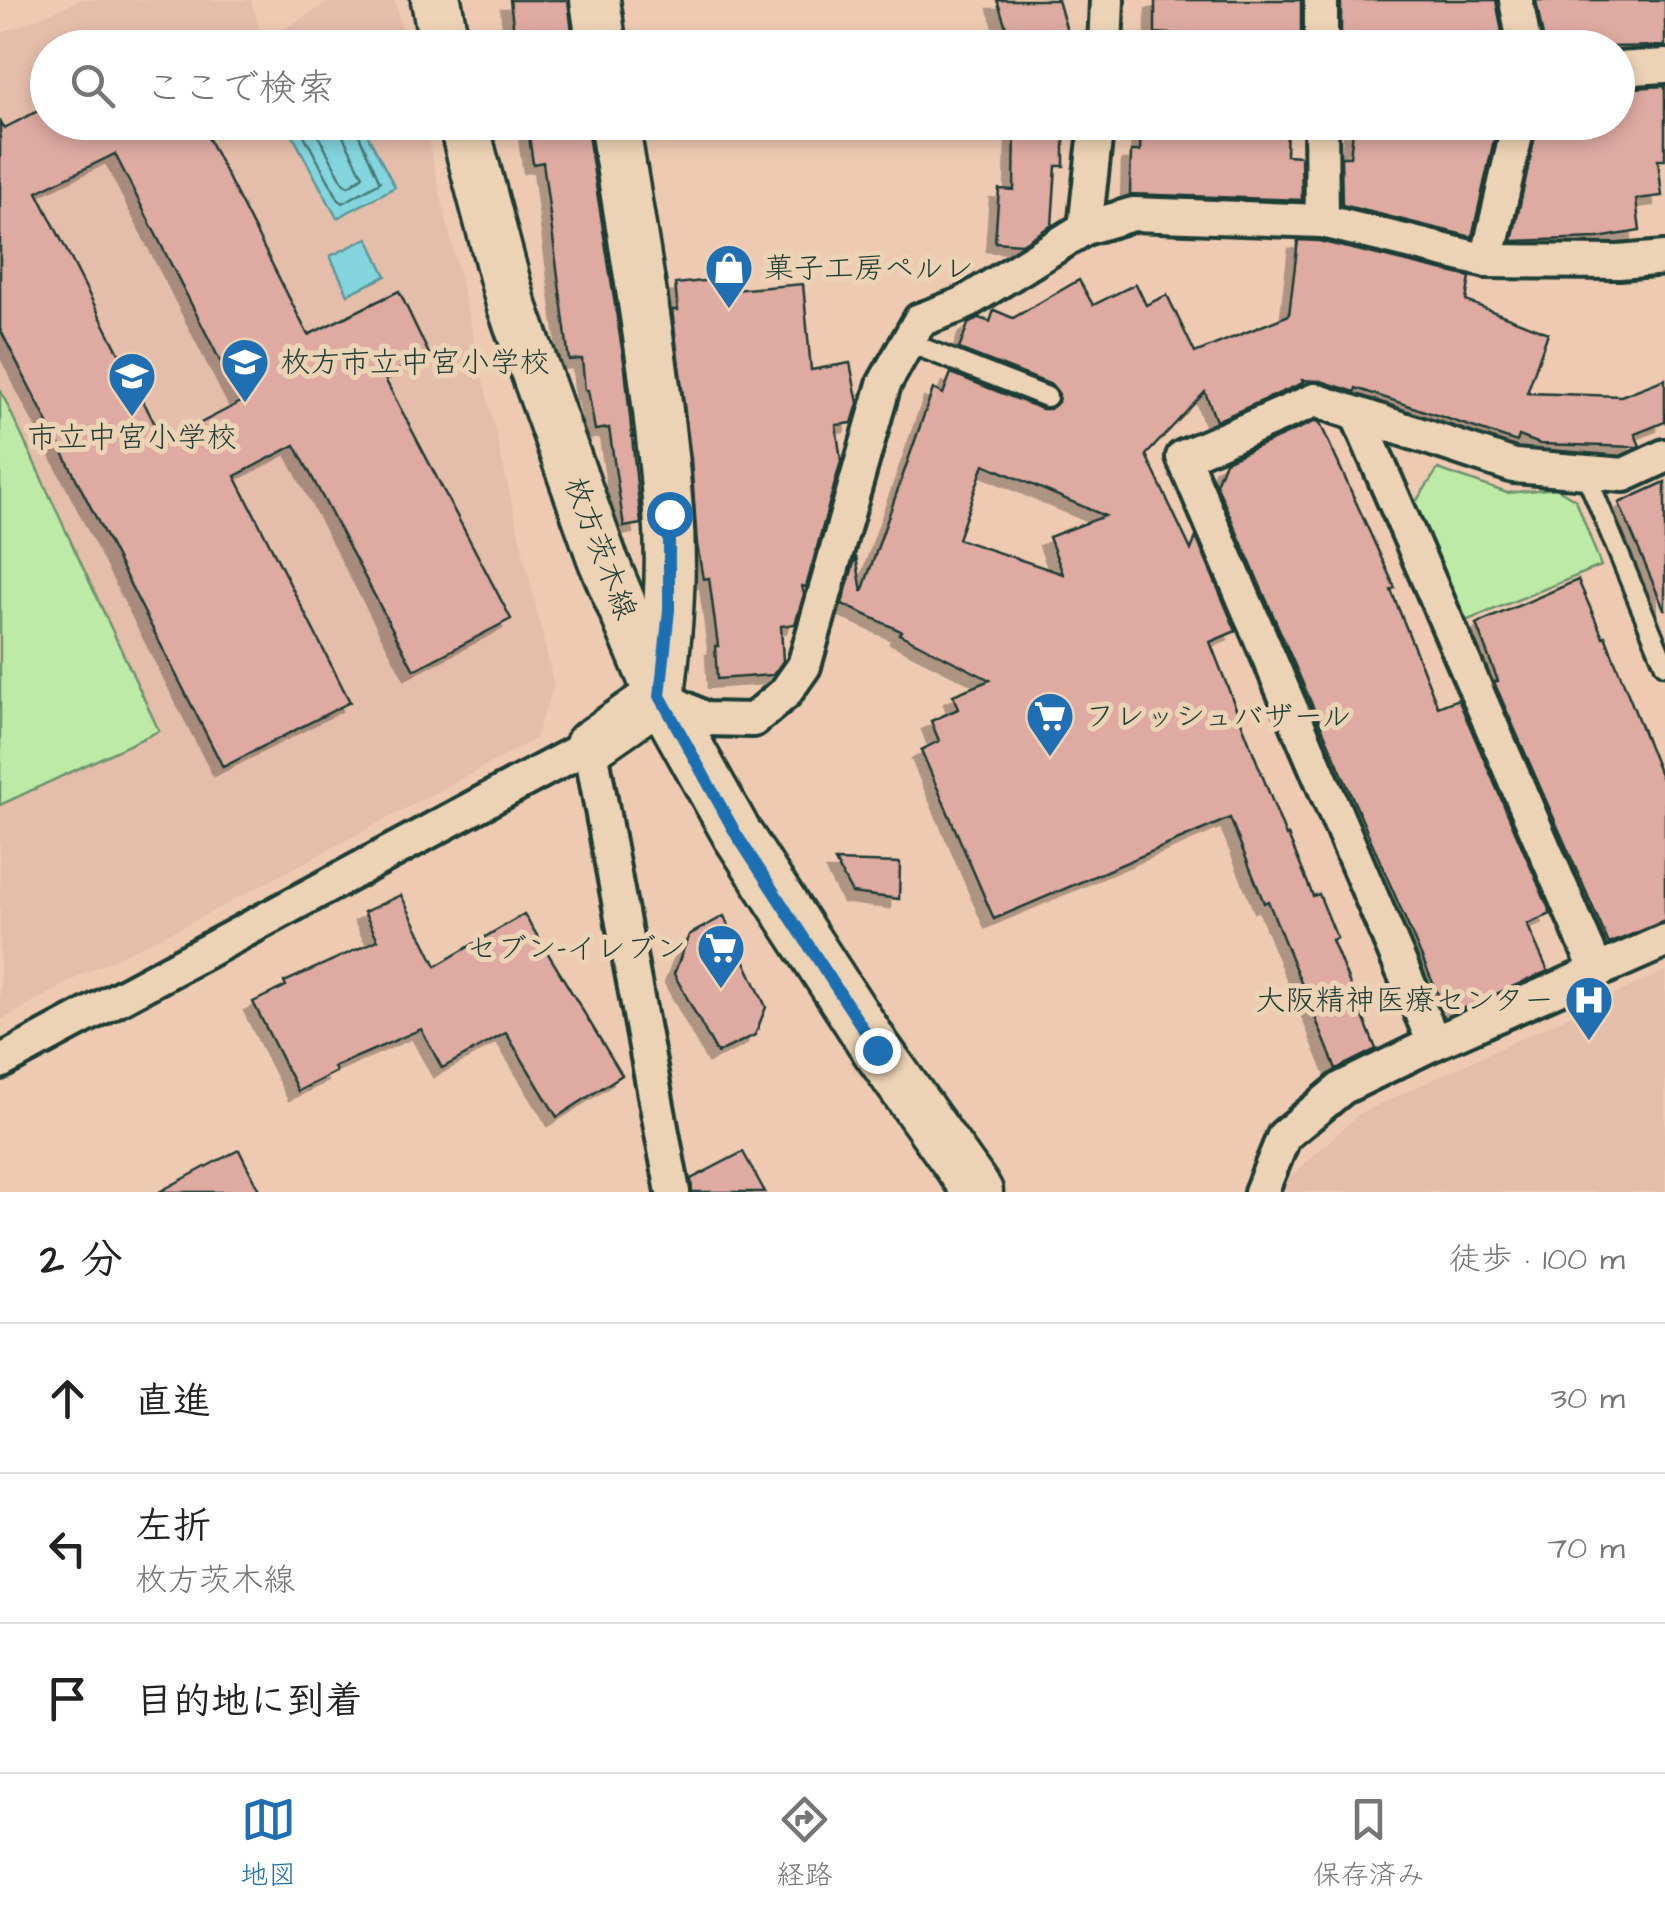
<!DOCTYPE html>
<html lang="ja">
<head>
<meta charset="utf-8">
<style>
  :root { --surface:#fff; --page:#f6f6f6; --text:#222; --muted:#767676; --line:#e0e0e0; --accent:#1f6fb2 }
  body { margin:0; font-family:"Architects Daughter","Klee One",sans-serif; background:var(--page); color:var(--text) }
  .stop { position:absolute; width:30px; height:30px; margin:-22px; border:8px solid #1f6fb2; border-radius:50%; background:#fff }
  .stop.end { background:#1f6fb2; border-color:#fff; box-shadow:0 2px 10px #0008 }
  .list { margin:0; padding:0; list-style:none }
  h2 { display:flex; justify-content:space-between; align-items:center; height:130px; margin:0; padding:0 40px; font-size:42px }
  h2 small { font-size:32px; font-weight:400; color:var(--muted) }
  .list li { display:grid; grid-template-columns:65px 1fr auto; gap:30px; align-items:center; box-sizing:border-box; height:150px; padding:0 40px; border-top:2px solid var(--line) }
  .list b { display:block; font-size:38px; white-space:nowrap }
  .list p { margin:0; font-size:32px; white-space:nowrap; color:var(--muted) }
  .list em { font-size:32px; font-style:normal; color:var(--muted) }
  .icon { flex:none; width:55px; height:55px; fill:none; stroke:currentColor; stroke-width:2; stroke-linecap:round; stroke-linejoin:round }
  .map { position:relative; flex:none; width:1665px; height:1192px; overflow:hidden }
  .search { position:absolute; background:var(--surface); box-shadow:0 5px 15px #0003; left:30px; right:30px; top:30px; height:110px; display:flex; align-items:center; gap:25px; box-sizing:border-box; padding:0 35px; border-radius:55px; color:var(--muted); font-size:38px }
  .sheet { height:580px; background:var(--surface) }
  nav { display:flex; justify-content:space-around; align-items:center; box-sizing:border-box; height:140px; border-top:2px solid var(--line); background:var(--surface); font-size:28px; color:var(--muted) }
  nav a { display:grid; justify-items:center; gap:5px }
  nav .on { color:var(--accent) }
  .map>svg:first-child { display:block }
  .built { fill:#e5bdab }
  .green { fill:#beeaa7; stroke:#6e946e; stroke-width:2.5 }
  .water { fill:#84d5de; stroke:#5c989a; stroke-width:2.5 }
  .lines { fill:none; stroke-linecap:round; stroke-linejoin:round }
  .shore { stroke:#477a78; stroke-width:2.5 }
  .building { fill:#deaaa2; stroke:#1f3d34; stroke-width:2.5; fill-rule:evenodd; filter:url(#shadow) }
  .lane-casing { stroke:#1f3d34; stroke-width:25 }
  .street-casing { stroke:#1f3d34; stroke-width:40 }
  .secondary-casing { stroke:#1f3d34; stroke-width:55 }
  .lane { stroke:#edd3b5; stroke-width:18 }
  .street { stroke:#edd3b5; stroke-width:32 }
  .secondary { stroke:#edd3b5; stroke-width:48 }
  .route { stroke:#1f6fb2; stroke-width:12 }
  .labels { text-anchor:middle; stroke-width:10; stroke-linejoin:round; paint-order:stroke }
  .poi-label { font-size:30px; fill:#1f3d34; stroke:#edd3b5; text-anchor:start }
  .street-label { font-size:30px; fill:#1f3d34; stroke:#edd3b5 }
</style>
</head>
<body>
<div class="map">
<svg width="1665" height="1192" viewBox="0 0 1665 1192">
  <defs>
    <filter id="shadow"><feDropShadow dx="-9" dy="9" stdDeviation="0" flood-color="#0004"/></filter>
  </defs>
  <rect width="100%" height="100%" fill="#eecab2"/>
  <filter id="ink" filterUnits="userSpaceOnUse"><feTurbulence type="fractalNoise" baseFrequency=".01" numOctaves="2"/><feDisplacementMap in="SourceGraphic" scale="20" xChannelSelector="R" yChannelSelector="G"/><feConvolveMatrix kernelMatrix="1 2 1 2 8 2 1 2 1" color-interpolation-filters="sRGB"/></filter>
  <g filter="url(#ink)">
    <g class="built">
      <path d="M81,0H251L263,42L332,0H395L406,47L48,48V122L424,123L554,686L534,740L200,918L79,976L0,1021V34Z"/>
      <path d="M1665,971V1192H1282L1286,1181L1359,1114Z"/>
    </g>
    <g class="green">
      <path d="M0,389L159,731L0,805Z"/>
      <path d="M1438,469L1507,493L1556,488L1576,500L1601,566L1463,622L1415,503Z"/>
    </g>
    <g class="water">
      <path d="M286,123H361L395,187L337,218Z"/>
      <path d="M368,238L386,276L348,294L330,256Z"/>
    </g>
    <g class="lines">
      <g class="shore">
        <path d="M297,122L339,200L343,203L380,182L353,122"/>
        <path d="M311,122L344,184L349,186L363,176L343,136L340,122"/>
      </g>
    </g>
    <g class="building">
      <path d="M510,0H568L574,48H516Z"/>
      <path d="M997,0H1058L1072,48H1013Z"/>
      <path d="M1155,0H1301V48H1170V34L1155,33Z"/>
      <path d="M1341,0H1496L1505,48H1341Z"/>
      <path d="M1536,0H1665V46L1545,48Z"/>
      <path d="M1665,86V160H1658L1662,196L1636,199L1640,231L1598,238L1512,241L1538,122H1618V89Z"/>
      <path d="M48,106V122H200L308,335L399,291L429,354L384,377L511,619L414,670L295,445L235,476L350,702L223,767L0,329V120L4,128ZM115,154L241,402L164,442L37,192Z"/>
      <path d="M527,122H586L625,368L641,524L624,527L609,428L595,430L588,390H585L582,359L569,360L543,162L533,164Z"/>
      <path d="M1015,122H1064V166H1056L1052,225L1022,244L995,242L999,189L1014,190Z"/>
      <path d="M1141,122H1287L1286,155L1301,156L1302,200L1130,194L1131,151H1140Z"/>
      <path d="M1354,122H1498L1472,237L1342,205L1341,157H1350Z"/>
      <path d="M1298,240L1319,241L1470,277L1466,301L1548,333L1527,393L1621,396L1665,379V422L1635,434L1640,446L1637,447L1540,444L1519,436L1517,442L1356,388L1355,392L1321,381L1302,380L1303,383L1216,421L1205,392L1146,455L1191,550L1196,537L1236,631L1210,642L1286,836L1288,835L1313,896L1319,894L1337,938L1332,940L1376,1049L1336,1069L1268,901L1264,903L1230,818L994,919L921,750L939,741L931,721L958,709L953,695L990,680L899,634L901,631L842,604L856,556L862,592L933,389L943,394L951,373L1042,409H1050L1058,402L1059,394L1052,385L959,349L968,324L979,318L990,322L994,310L1013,318L1079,280L1093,305L1136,284L1146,305L1167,295L1195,353L1289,315ZM984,464L1105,516L1049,537L1063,574L958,539Z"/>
      <path d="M722,279L723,291L803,284L811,370L850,363L858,403L852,423L836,425L841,461L806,587L802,586L804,594L795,624L781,626L783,661L773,675L717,679L715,646H718L709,578L703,579L697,544L691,459L672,310H678L675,284Z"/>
      <path d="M1316,421L1320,423L1395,588L1391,590L1438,707L1458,699L1551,914L1527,924L1548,971L1458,1011L1454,1002L1443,1006L1216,484L1225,461Z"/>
      <path d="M1665,482V609H1664L1619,503Z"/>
      <path d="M1578,580L1603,637L1605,636L1665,787V921L1609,944L1494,682L1498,681L1476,624Z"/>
      <path d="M835,861L900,863L899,899L852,893Z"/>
      <path d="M401,895L436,966L524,914L622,1075L557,1117L506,1033L442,1068L421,1029L334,1067L336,1072L298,1091L253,1002L286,986L284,982L378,940L364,912Z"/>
      <path d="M724,916L766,1007L755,1035L717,1053L674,974L689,935Z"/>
      <path d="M239,1150L260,1192H159L211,1164Z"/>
      <path d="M743,1152L765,1192H692L691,1179Z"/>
    </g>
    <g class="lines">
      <g class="lane-casing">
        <g id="lane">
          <path d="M907,342L1047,397"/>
          <path d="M1585,472L1665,665"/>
        </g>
      </g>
      <g class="street-casing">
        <g id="street">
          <path d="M1321,0V48"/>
          <path d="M1516,0L1525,48"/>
          <path d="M1105,48L1107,0"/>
          <path d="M1618,69L1665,66"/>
          <path d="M1321,122L1322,221"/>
          <path d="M1085,228L1097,122"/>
          <path d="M1487,261L1519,122"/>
          <path d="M1357,414L1597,971"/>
          <path d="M660,696L705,719L753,720L785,693L804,666L884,384L920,320L963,304L1085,228L1133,214L1322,221L1487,261L1619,262L1665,258"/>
          <path d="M1434,1043L1183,457L1315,400L1514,466L1624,475L1665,456"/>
          <path d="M0,1062L590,745L673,1192"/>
          <path d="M1261,1192L1284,1136L1342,1088L1434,1043L1665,941"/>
        </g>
      </g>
      <g class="secondary-casing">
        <g id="secondary">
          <path d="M436,0L445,48"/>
          <path d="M595,0L602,48"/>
          <path d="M463,122L511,303L602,558L660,696L737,834L877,1050L978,1192"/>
          <path d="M590,745L660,696C667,635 673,573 668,511C658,381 635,251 614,122"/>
        </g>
      </g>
      <use href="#lane" class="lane"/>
      <use href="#street" class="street"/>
      <use href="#secondary" class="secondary"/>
    </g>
  </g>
  <g class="lines" filter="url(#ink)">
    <path class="route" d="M669,514V610L660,696L736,834L877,1050"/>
  </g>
  <defs>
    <g id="shop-pin" transform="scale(2.5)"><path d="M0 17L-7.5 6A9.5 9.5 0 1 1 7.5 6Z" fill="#1f6fb2" stroke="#edd3b5"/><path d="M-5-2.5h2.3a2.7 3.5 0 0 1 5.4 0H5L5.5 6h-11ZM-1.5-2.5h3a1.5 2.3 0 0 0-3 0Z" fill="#fff"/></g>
    <g id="school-pin" transform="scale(2.5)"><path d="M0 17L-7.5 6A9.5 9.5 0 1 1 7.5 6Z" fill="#1f6fb2" stroke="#edd3b5"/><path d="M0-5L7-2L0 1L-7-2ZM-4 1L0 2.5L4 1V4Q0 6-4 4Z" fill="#fff"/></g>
    <g id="supermarket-pin" transform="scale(2.5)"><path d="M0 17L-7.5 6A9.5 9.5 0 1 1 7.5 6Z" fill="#1f6fb2" stroke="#edd3b5"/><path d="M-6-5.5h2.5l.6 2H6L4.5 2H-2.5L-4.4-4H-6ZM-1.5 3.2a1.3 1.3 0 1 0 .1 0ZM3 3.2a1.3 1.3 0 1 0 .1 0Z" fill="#fff"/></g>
    <g id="hospital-pin" transform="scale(2.5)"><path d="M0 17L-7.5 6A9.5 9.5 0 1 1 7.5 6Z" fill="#1f6fb2" stroke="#edd3b5"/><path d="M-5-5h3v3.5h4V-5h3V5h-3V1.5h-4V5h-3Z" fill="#fff"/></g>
  </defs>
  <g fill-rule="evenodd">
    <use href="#shop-pin" x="729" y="268"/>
    <use href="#school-pin" x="245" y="362"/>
    <use href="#school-pin" x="132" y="376"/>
    <use href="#supermarket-pin" x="1050" y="716"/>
    <use href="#supermarket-pin" x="721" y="948"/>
    <use href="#hospital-pin" x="1589" y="1000"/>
  </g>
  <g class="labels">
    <g class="poi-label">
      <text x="764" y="278">菓子工房ペルレ</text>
      <text x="280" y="372">枚方市立中宮小学校</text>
      <text x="132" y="447" text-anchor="middle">市立中宮小学校</text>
      <text x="1085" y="726">フレッシュバザール</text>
      <text x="686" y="958" text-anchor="end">セブン-イレブン</text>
      <text x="1554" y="1010" text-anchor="end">大阪精神医療センター</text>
    </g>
    <g class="street-label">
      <text transform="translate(601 548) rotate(69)" y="10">枚方茨木線</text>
    </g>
  </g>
</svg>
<div class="stop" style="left:669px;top:514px"></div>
<div class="stop end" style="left:877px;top:1050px"></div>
<div class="search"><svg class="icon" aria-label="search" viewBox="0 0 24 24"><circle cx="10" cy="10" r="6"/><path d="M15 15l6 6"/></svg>ここで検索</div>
</div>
<section class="sheet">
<h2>2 分<small>徒歩 · 100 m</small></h2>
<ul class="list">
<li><svg class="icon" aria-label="ahead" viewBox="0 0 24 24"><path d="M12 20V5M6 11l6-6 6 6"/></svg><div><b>直進</b></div><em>30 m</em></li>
<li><svg class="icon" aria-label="left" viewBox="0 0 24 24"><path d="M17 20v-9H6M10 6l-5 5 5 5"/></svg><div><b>左折</b><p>枚方茨木線</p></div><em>70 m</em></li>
<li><svg class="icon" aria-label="arrive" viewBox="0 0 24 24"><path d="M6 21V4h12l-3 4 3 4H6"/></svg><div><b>目的地に到着</b></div></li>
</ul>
</section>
<nav>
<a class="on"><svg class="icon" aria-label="map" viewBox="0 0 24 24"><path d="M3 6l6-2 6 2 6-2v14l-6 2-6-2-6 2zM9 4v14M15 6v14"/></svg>地図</a>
<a><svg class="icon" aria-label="directions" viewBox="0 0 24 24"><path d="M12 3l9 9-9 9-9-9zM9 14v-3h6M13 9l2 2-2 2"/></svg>経路</a>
<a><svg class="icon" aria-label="saved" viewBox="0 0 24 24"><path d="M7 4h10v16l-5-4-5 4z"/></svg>保存済み</a>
</nav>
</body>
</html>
